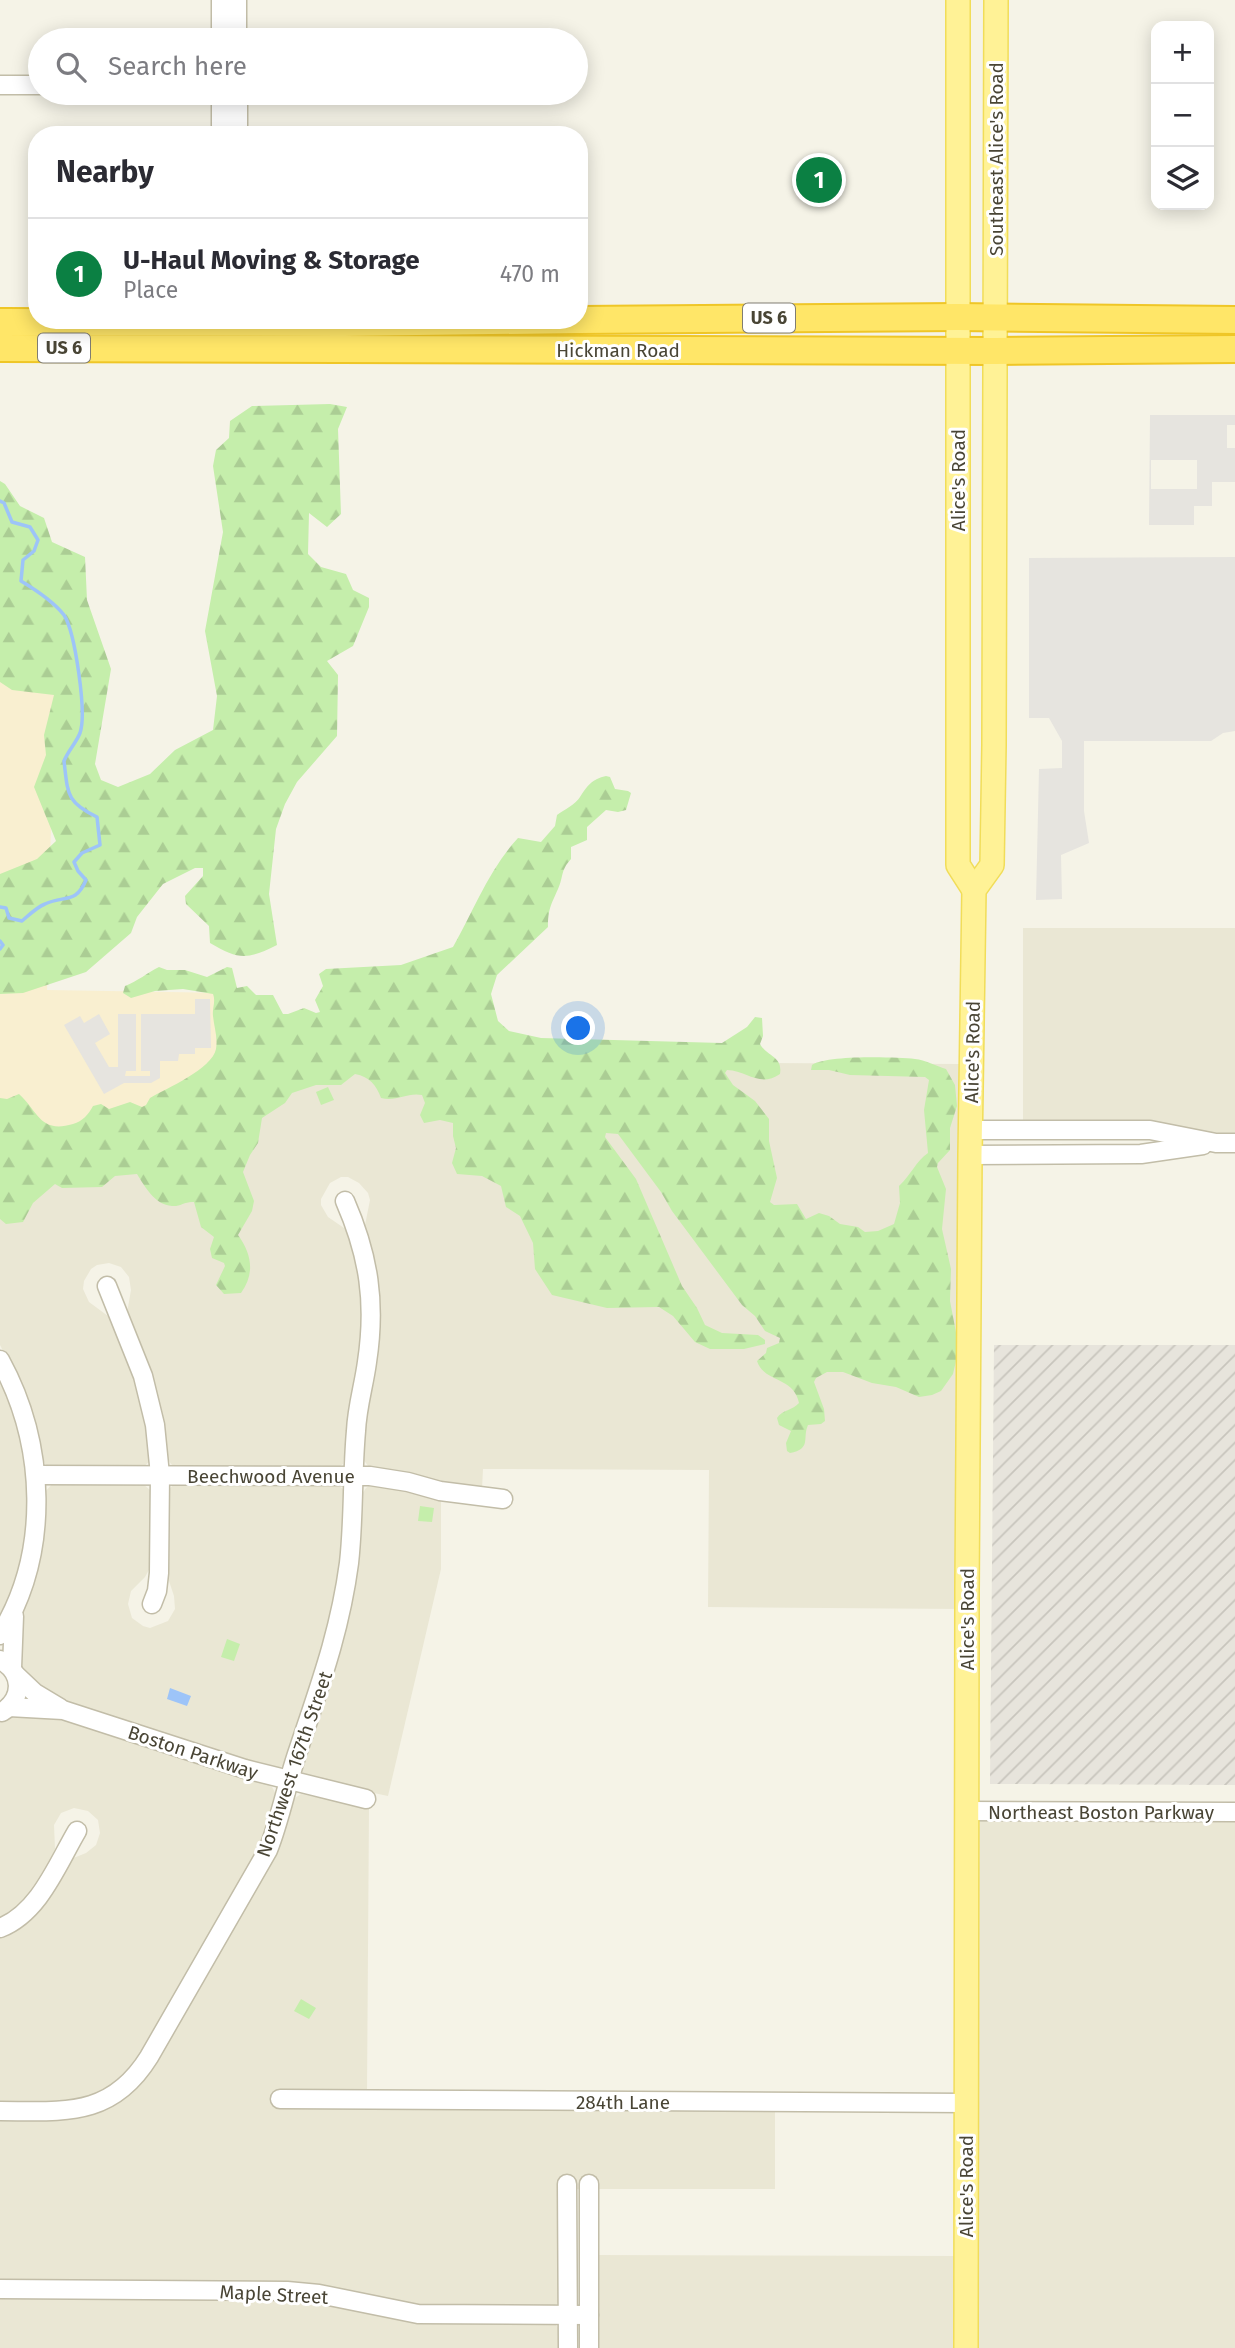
<!DOCTYPE html>
<html lang="en">
<head>
<meta charset="utf-8">
<style>
  :root { --surface:#fff; --page:#f7f7f7; --text:#2b2b33; --muted:#7c7c81; --line:#e1e1e2; --accent:#0b8043 }
  body { margin:0; font-family:"Fira Sans",sans-serif; background:var(--page); color:var(--text) }
  .controls { position:absolute; right:21px; top:21px; display:grid; overflow:hidden; border-radius:14px; box-shadow:0 4px 18px #0003 }
  .controls button { width:63px; height:63px; display:grid; place-items:center; padding:0; border:0; border-bottom:2px solid var(--line); background:var(--surface); color:var(--text); font:35px sans-serif }
  .you { position:absolute; left:579px; top:1029px; width:24px; height:24px; margin:-18px; border:5px solid #fff; border-radius:50%; background:#1a73e8; box-shadow:0 0 0 10px #1a73e833 }
  .badge { display:grid; place-items:center; width:46px; height:46px; border-radius:50%; background:var(--accent); color:#fff; font-size:23px; font-weight:700 }
  .pin { position:absolute; translate:-50% -50%; border:4px solid #fff; box-shadow:0 2px 7px #0006 }
  .list { margin:0; padding:0; list-style:none }
  h2 { display:flex; justify-content:space-between; align-items:center; height:91px; margin:0; padding:0 28px; font-size:30px }
  h2 small { font-size:23px; font-weight:400; color:var(--muted) }
  .list li { display:grid; grid-template-columns:46px 1fr auto; gap:21px; align-items:center; box-sizing:border-box; height:112px; padding:0 28px; border-top:2px solid var(--line) }
  .list b { display:block; font-size:26px; white-space:nowrap }
  .list p { margin:0; font-size:23px; white-space:nowrap; color:var(--muted) }
  .list em { font-size:23px; font-style:normal; color:var(--muted) }
  .icon { flex:none; width:38px; height:38px; fill:none; stroke:currentColor; stroke-width:2; stroke-linecap:round; stroke-linejoin:round }
  .map { position:relative; flex:none; width:1235px; height:2348px; overflow:hidden }
  .search { position:absolute; background:var(--surface); box-shadow:0 4px 18px #0003; left:28px; top:28px; width:560px; height:77px; display:flex; align-items:center; gap:18px; box-sizing:border-box; padding:0 24px; border-radius:38px; color:var(--muted); font-size:26px }
  .panel { position:absolute; background:var(--surface); box-shadow:0 4px 18px #0003; left:28px; top:126px; width:560px; height:203px; border-radius:28px }
  .map>svg:first-child { display:block }
  .residential { fill:#eae7d4 }
  .commercial { fill:#f9efd0 }
  .industrial { fill:url(#industrial-furrows) }
  .forest { fill:url(#forest-firs) }
  .pitch { fill:#c5eeab }
  .parking { fill:#e6e4df; fill-rule:evenodd }
  .water { fill:#9dc4f8 }
  .lines { fill:none; stroke-linecap:round; stroke-linejoin:round }
  .stream { stroke:#9dc4f8; stroke-width:3.5 }
  .minor-casing { stroke:#c2bda8; stroke-width:21 }
  .major-casing { stroke:#f1dd59; stroke-width:26 }
  .highway-casing { stroke:#efc627; stroke-width:30 }
  .minor { stroke:#fff; stroke-width:18 }
  .major { stroke:#fff296; stroke-width:23 }
  .highway { stroke:#ffe668; stroke-width:26 }
  .labels { text-anchor:middle; stroke-width:6; stroke-linejoin:round; paint-order:stroke }
  .shield { fill:#fff; stroke:#807d72; stroke-width:2 }
  .shield-label { font-size:18px; font-weight:bold; fill:#494535 }
  .street-label { font-size:19px; fill:#494535; stroke:#fff }
</style>
</head>
<body>
<div class="map">
<svg width="1235" height="2348" viewBox="0 0 1235 2348">
  <defs>
    <pattern id="industrial-furrows" width="10" height="10" patternUnits="userSpaceOnUse" patternTransform="scale(1.75)"><rect width="10" height="10" fill="#e7e4dc"/><path d="M-1 1l2-2M0 10L10 0M9 11l2-2" fill="none" stroke="#c8c5bd"/></pattern>
    <pattern id="forest-firs" width="22" height="20" patternUnits="userSpaceOnUse" patternTransform="scale(1.75)"><rect width="22" height="20" fill="#c5eeab"/><path d="M5 1l3.5 6h-7zM16 11l3.5 6h-7z" fill="#abcd94"/></pattern>
  </defs>
  <rect width="100%" height="100%" fill="#f5f3e7"/>
  <g class="residential">
    <path d="M1023,928H1235V1135L1146,1124L1023,1123Z"/>
    <path d="M229,1060L959,1064L963,1117L961,1609L708,1607L709,1470L483,1469L482,1489L451,1486L411,1474L369,1467L362,1458L377,1279L365,1225L370,1200L368,1193L359,1183L348,1177H341L330,1183L321,1199V1205L328,1217L347,1230L361,1269L363,1327L343,1464L337,1468H177L171,1464L167,1458L165,1437L127,1313L131,1290L129,1277L121,1267L109,1263L97,1265L91,1269L84,1281L83,1289L89,1302L112,1319L136,1378L148,1428L150,1461L143,1467H49L45,1464L41,1456L25,1395L0,1345V1134Z"/>
    <path d="M0,1376L15,1412L29,1480L28,1526L20,1571L0,1624Z"/>
    <path d="M53,1483H142L150,1490L151,1566L145,1577L131,1591L128,1604L132,1618L143,1626L150,1628L168,1621L175,1609L174,1596L167,1575V1493L171,1487L175,1484L335,1483L343,1489L346,1493L342,1561L323,1653L283,1766L273,1770L73,1706L39,1690L28,1681L16,1660V1642L45,1492Z"/>
    <path d="M372,1484L385,1485L441,1499V1569L388,1796L312,1780L305,1778L301,1768L338,1657L345,1626L362,1494L366,1488Z"/>
    <path d="M10,1714L65,1719L265,1783L272,1787L276,1794L265,1838L136,2065L110,2090L78,2102L0,2103V1937L15,1930L71,1859L86,1853L96,1845L100,1833L98,1820L88,1811L74,1808L61,1813L54,1825L55,1849L45,1872L29,1897L0,1921V1719Z"/>
    <path d="M301,1794L369,1808L367,2092L775,2105V2189H564L560,2302L551,2307H440L0,2282V2118H61L89,2115L116,2103L135,2089L150,2071L272,1858L292,1800Z"/>
    <path d="M979,1821H1235V2348H976Z"/>
    <path d="M594,2255L959,2256V2348H594Z"/>
    <path d="M0,2296L272,2298L549,2322L555,2324L562,2332L563,2348H0Z"/>
  </g>
  <path class="commercial" d="M0,606L55,662L47,990L228,993L229,1060L179,1142L0,1134Z"/>
  <path class="industrial" d="M994,1345H1235V1785L990,1784Z"/>
  <g class="forest">
    <path d="M330,404L347,407L338,429L341,514L327,527L309,513L308,554L321,567L346,574L353,590L369,598V607L353,646L327,661L338,675L337,736L297,782L285,804L276,829L269,894L277,945C247,960 239,960 210,943L209,926L186,904L185,896L203,876V868H195L163,884L137,917L131,933L86,972L23,993L0,994V874L37,859L56,841L34,787L46,755L44,735L54,695L12,690L0,682V481L5,484L20,506L44,518L52,542L85,557L87,600L111,669L95,764L101,780L118,787L150,774L175,750L213,730L217,696L205,631L223,532L213,466L216,450L229,438L230,421L252,406Z"/>
    <path d="M606,776L610,777L615,789L628,791L631,793L626,810L618,812L606,810L587,827V840L571,847V859C560,871 564,876 558,889C551,905 548,909 548,927L497,975L491,994L498,1021L509,1031L541,1038L722,1043L747,1027L755,1017L762,1018L763,1036L760,1044C767,1057 783,1056 780,1074C760,1088 748,1071 727,1070L725,1073L733,1085L755,1101L769,1119V1141L777,1178L770,1202L774,1205L797,1204L806,1219L819,1213L829,1216L840,1224L858,1227L865,1232L878,1231L894,1224L900,1203L899,1186C911,1175 916,1161 928,1153L924,1110L929,1080L925,1077L850,1075L829,1070H811L812,1065C828,1055 894,1057 915,1059C925,1060 936,1066 946,1069L955,1085L957,1106L950,1128V1150L938,1163L937,1167L946,1189L942,1229L951,1269L950,1301L959,1348L953,1374L941,1391L932,1395L919,1397L896,1387L872,1383L843,1372H827L816,1378L814,1382L824,1409L825,1421L821,1424L808,1425C802,1438 812,1449 790,1453L787,1451L786,1443L791,1431L779,1425L777,1418C782,1410 793,1410 799,1403C794,1376 764,1383 757,1361L766,1353L767,1348L779,1343L780,1338L765,1331L755,1316L742,1305L672,1211L661,1192L618,1134L606,1133L605,1137L636,1179L682,1286L697,1308L705,1325L722,1333L758,1335L765,1340V1344L744,1349H710L695,1342L673,1316L659,1307L607,1308L552,1295L535,1269L533,1243L520,1216L506,1207L501,1186L482,1176L457,1174L452,1163L456,1148L453,1136V1123L440,1120L424,1123L420,1115L425,1103L422,1095C407,1092 397,1102 381,1098C376,1085 370,1077 355,1074L341,1085H316L292,1093L285,1103L262,1118L258,1143L250,1155L243,1172L254,1201L252,1211L238,1235C252,1254 255,1274 241,1293L224,1294L216,1285L225,1266L224,1263L212,1258L210,1249L214,1237L201,1227L194,1202C185,1201 180,1207 172,1206C155,1205 145,1187 137,1174L115,1176L102,1187L62,1188L55,1184L33,1203L23,1222L6,1224L0,1219V1098L7,1099L19,1094C38,1111 40,1134 73,1124C83,1121 88,1115 93,1106L101,1104L109,1109L130,1102L142,1107L146,1105L150,1098C167,1088 212,1069 216,1049C218,1037 214,1027 213,1016C212,1008 216,1002 213,994L183,989L155,991L131,998L123,993L125,986C138,981 147,973 159,967L167,970H185L207,977L227,967L232,968L237,988L247,986L256,995H273L283,1014H288L304,1008L316,1013L320,1012L315,1000L323,986L319,974L326,969L401,965L453,947C474,910 489,869 518,838L541,842L555,826L557,815C564,810 576,804 580,797C587,786 592,779 606,776Z"/>
  </g>
  <g class="pitch">
    <path d="M328,1087L334,1100L321,1105L316,1092Z"/>
    <path d="M420,1506L434,1508L432,1522L418,1521Z"/>
    <path d="M227,1639L240,1644L234,1661L221,1657Z"/>
    <path d="M301,1999L316,2008L309,2019L294,2011Z"/>
  </g>
  <g class="parking">
    <path d="M1150,415H1235V425H1227V448H1235V482H1212V506H1194V525H1149ZM1151,460H1197V489H1151Z"/>
    <path d="M1235,557V731L1223,733L1211,741H1084V811L1089,843L1061,855L1062,899L1036,900L1039,769L1062,768V741L1049,718H1029V558Z"/>
    <path d="M195,999H210L211,1048H195V1054H179L178,1061H160V1078L151,1083H124L104,1094L64,1025L80,1016L84,1023L99,1014L110,1034L95,1043L109,1067H118V1014H136V1071H126L125,1076H150V1071H141V1014H195Z"/>
  </g>
  <path class="water" d="M170,1688L191,1696L187,1706L167,1699Z"/>
  <g class="lines">
    <g class="stream">
      <path d="M0,501L4,503L12,522L30,527L38,540L34,551L23,560L21,581C36,590 53,601 64,615C75,632 87,713 80,733C76,743 68,751 64,761C68,794 66,802 97,817L100,845L82,853L74,862L78,871L86,880C76,904 65,895 45,904C37,907 29,915 22,921L9,918L6,908L0,907"/>
      <path d="M0,941L3,945L0,949"/>
    </g>
    <g class="minor-casing">
      <g id="minor">
        <path d="M221,0V40"/>
        <path d="M237,0V40"/>
        <path d="M0,85H40"/>
        <path d="M238,93V135"/>
        <path d="M221,135V93"/>
        <path d="M970,1130H1150L1216,1143H1235"/>
        <path d="M970,1155L1141,1154L1203,1145"/>
        <path d="M107,1286L143,1376L155,1425L160,1475L159,1573L157,1591L152,1604"/>
        <path d="M0,1360C46,1444 51,1552 0,1635"/>
        <path d="M36,1475L370,1476L408,1482L440,1491L503,1499"/>
        <path d="M0,1660C23,1672 24,1698 2,1712"/>
        <path d="M12,1668L14,1616"/>
        <path d="M16,1675L35,1693L60,1708"/>
        <path d="M9,1707L63,1710L245,1769L366,1799"/>
        <path d="M966,1811L1235,1812"/>
        <path d="M0,1928C39,1913 57,1865 77,1831"/>
        <path d="M280,2099L966,2103"/>
        <path d="M0,2111C64,2111 111,2118 149,2057L268,1850C281,1817 287,1782 299,1748C320,1685 340,1631 349,1563C354,1519 352,1475 356,1431C357,1407 364,1385 367,1362C376,1303 369,1256 345,1201"/>
        <path d="M567,2184L568,2348"/>
        <path d="M589,2184V2348"/>
        <path d="M0,2289L287,2291L319,2294L418,2314L589,2315"/>
      </g>
    </g>
    <g class="major-casing">
      <g id="major">
        <path d="M958,0V865L974,890"/>
        <path d="M966,2348L967,1591L970,1155L974,890L992,865L994,745L996,0"/>
      </g>
    </g>
    <g class="highway-casing">
      <g id="highway">
        <path d="M579,320L958,317L1235,320"/>
        <path d="M0,322L343,323L576,320"/>
        <path d="M0,348L995,351L1235,349"/>
      </g>
    </g>
    <use href="#minor" class="minor"/>
    <use href="#major" class="major"/>
    <use href="#highway" class="highway"/>
  </g>
  <g class="labels">
    <g class="shield">
      <rect x="743" y="303.5" width="52" height="29" rx="5"/>
      <rect x="38" y="333.5" width="52" height="29" rx="5"/>
    </g>
    <g class="shield-label">
      <text x="769" y="324">US 6</text>
      <text x="64" y="354">US 6</text>
    </g>
    <g class="street-label">
      <text transform="translate(996 159) rotate(-90)" y="7">Southeast Alice's Road</text>
      <text x="618" y="357">Hickman Road</text>
      <text transform="translate(958 480) rotate(-90)" y="7">Alice's Road</text>
      <text transform="translate(972 1052) rotate(-89)" y="7">Alice's Road</text>
      <text x="271" y="1483">Beechwood Avenue</text>
      <text transform="translate(967 1619) rotate(-90)" y="7">Alice's Road</text>
      <text transform="translate(193 1752) rotate(18)" y="7">Boston Parkway</text>
      <text transform="translate(294 1764) rotate(-71)" y="7">Northwest 167th Street</text>
      <text x="1101" y="1819">Northeast Boston Parkway</text>
      <text x="623" y="2109">284th Lane</text>
      <text transform="translate(966 2186) rotate(-90)" y="7">Alice's Road</text>
      <text transform="translate(274 2294) rotate(3)" y="7">Maple Street</text>
    </g>
  </g>
</svg>
<div class="controls">
<button>+</button>
<button>−</button>
<button><svg class="icon" aria-label="layers" viewBox="0 0 24 24"><path d="M12 4l9 5-9 5-9-5zM3 14l9 5 9-5"/></svg></button>
</div>
<div class="you"></div>
<div class="pin badge" style="left:819px;top:180px">1</div>
<div class="search"><svg class="icon" aria-label="search" viewBox="0 0 24 24"><circle cx="10" cy="10" r="6"/><path d="M15 15l6 6"/></svg>Search here</div>
<section class="panel">
<h2>Nearby<small></small></h2>
<ul class="list">
<li><span class="badge">1</span><div><b>U-Haul Moving &amp; Storage</b><p>Place</p></div><em>470 m</em></li>
</ul>
</section>
</div>
</body>
</html>
